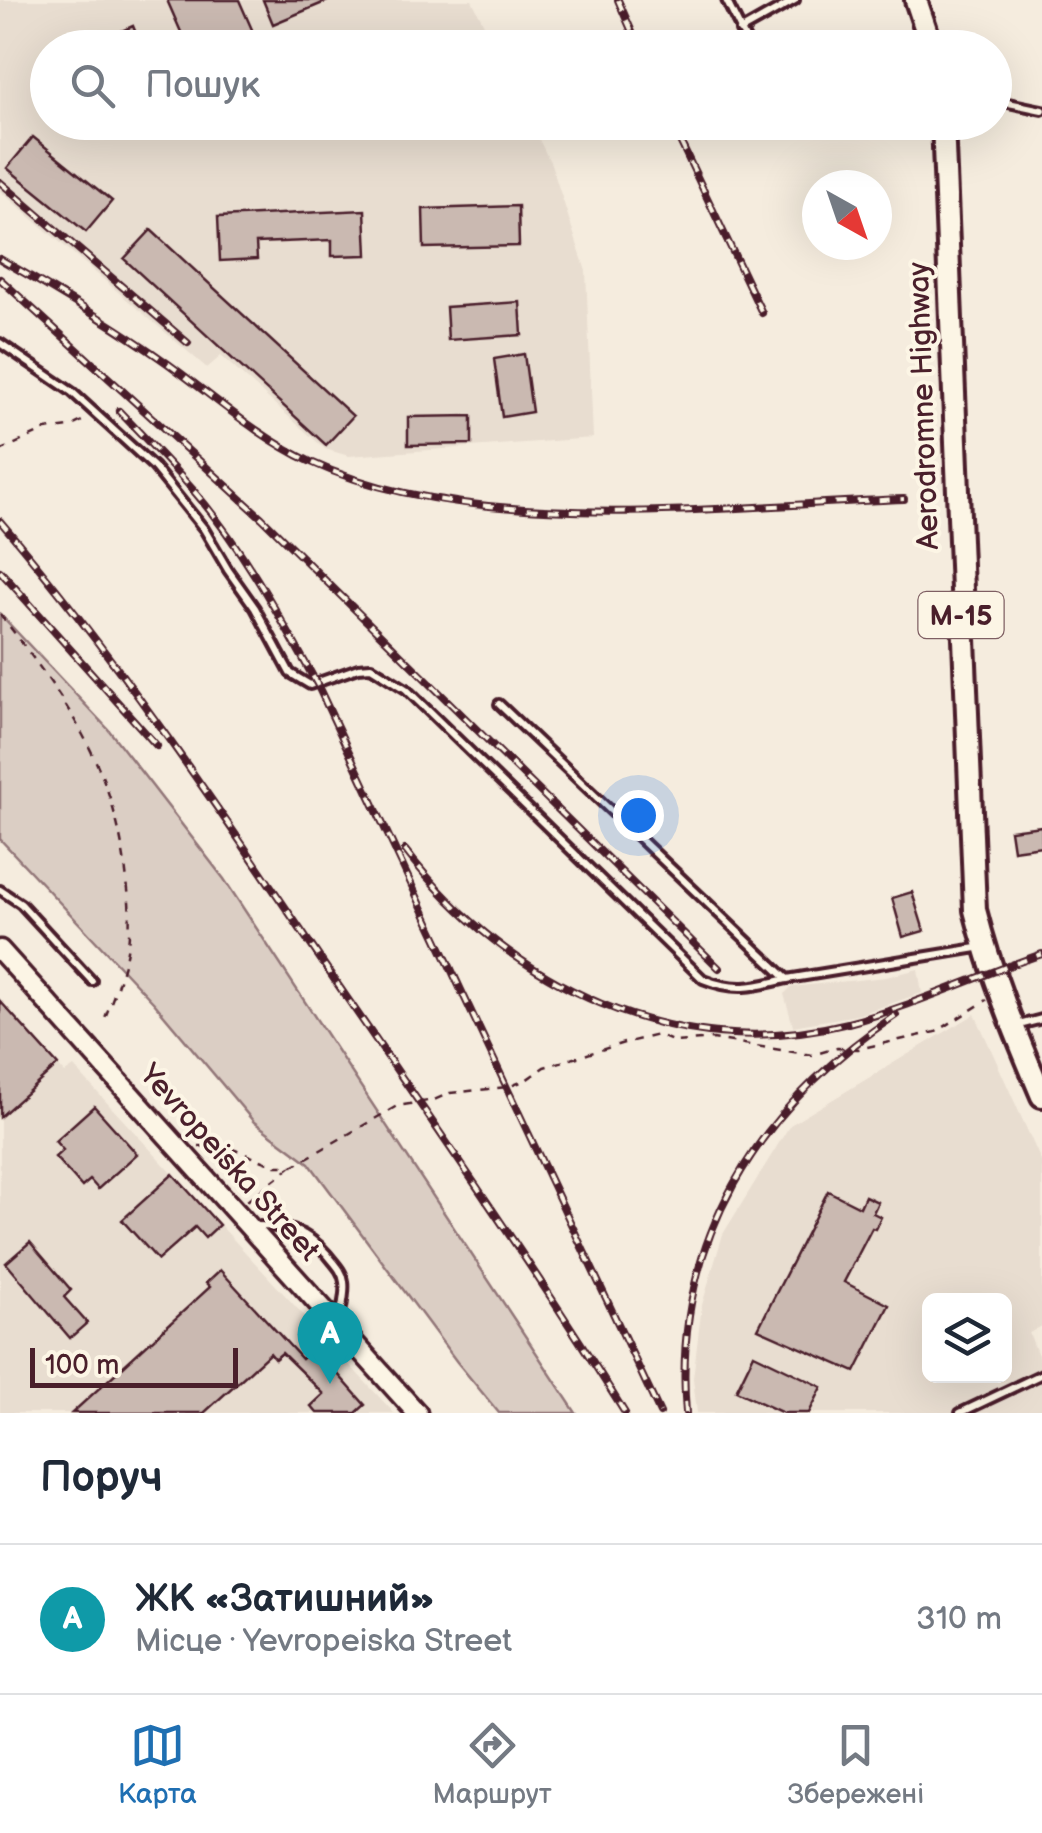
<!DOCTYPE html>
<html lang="uk">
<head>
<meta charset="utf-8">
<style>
  :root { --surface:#fff; --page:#f2f2f3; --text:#1f2937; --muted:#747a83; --line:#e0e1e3; --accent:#1f6fb2 }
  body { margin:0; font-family:"Balsamiq Sans",sans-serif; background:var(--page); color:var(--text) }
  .controls { position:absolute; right:30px; bottom:30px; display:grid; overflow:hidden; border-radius:15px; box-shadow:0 10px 40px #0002 }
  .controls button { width:90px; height:90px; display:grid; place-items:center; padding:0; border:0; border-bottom:2px solid var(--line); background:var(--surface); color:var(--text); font:50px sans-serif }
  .compass { position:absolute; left:802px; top:170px; width:90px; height:90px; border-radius:50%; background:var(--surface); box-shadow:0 10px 40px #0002; rotate:140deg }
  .scale { position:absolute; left:30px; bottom:25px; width:208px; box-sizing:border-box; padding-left:10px; border:5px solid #4a1f2b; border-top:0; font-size:28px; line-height:35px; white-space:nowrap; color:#4a1f2b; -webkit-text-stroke:8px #fcf5e5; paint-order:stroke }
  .you { position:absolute; left:638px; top:815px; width:35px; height:35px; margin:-25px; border:8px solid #fff; border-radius:50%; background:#1a73e8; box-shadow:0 0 0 15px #1a73e833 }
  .badge { display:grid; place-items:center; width:65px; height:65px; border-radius:50%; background:var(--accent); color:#fff; font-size:32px; font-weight:700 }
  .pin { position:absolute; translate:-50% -82px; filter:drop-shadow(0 2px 5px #0008) }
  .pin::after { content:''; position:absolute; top:52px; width:35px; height:30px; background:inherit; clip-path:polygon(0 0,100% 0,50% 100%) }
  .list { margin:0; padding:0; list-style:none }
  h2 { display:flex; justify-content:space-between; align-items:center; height:130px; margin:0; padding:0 40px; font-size:42px }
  h2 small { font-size:32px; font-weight:400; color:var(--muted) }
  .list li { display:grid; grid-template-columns:65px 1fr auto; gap:30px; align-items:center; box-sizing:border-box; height:150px; padding:0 40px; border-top:2px solid var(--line) }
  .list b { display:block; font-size:38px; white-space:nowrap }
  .list p { margin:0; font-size:32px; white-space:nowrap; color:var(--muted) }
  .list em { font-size:32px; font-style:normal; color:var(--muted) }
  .icon { flex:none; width:55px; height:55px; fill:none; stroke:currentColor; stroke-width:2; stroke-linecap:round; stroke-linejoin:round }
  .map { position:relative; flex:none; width:1042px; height:1413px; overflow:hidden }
  .search { position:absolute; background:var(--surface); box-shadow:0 10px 40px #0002; left:30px; right:30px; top:30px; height:110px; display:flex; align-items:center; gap:25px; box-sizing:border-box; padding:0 35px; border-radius:55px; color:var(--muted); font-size:38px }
  .sheet { height:280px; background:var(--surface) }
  nav { display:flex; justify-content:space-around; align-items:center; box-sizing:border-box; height:140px; border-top:2px solid var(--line); background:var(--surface); font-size:28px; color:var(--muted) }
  nav a { display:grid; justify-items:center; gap:5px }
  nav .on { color:var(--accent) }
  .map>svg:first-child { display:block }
  .built { fill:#e8ddd0; fill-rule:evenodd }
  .green { fill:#dbcec4; stroke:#927678; stroke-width:2.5 }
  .building { fill:#cab9b1; stroke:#4a1f2b; stroke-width:2.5 }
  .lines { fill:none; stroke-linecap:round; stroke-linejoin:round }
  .service-casing { stroke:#4a1f2b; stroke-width:14 }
  .secondary-casing { stroke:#4a1f2b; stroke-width:25 }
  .trunk-casing { stroke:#4a1f2b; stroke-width:28 }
  .path { stroke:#4a1f2b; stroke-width:2.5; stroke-dasharray:8 8; stroke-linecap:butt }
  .service { stroke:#fcf5e5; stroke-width:6 }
  .secondary { stroke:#fcf5e5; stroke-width:18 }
  .trunk { stroke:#fcf5e5; stroke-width:20 }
  .rail-casing { stroke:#4a1f2b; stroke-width:8 }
  .rail { stroke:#fcf5e5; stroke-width:4; stroke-dasharray:11; stroke-linecap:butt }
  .labels { text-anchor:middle; stroke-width:8; stroke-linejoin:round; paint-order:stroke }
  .shield { fill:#fcf5e5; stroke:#7f5f63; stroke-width:2.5 }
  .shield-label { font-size:28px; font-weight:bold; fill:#4a1f2b }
  .street-label { font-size:30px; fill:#4a1f2b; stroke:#fcf5e5 }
</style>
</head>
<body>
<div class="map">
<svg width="1042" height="1413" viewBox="0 0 1042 1413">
  <rect width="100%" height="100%" fill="#f5ecde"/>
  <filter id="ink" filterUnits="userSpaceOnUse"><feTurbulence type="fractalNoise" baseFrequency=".01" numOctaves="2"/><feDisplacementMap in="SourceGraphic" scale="20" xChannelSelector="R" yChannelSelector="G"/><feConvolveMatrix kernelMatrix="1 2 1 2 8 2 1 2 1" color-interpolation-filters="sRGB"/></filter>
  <g filter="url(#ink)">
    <g class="built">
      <path d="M0,0H472L495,47L48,48V122L531,123L551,164L586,271L593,438L349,456L325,449L221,356L207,368L0,191Z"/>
      <path d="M918,969L922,993L857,1015L793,1026L784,994L791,987L886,977Z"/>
      <path d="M0,1001L65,1073L74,1067L394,1413H0Z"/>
      <path d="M975,1014L1042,1163V1326L1029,1333L1042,1365V1413H697L693,1378L702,1305L723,1234L790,1125ZM930,1300H1004V1376H930Z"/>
    </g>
    <path class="green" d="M0,614L108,729L224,879L576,1413H499L457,1362L309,1163L254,1122L154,1003L0,839Z"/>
    <g class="building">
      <path d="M167,0H239L254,34L222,48H188Z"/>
      <path d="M263,0H330L273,24Z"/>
      <path d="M133,26L142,48H83Z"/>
      <path d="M33,137L112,201L86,232L7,168Z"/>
      <path d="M518,206L519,246L424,248L423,209Z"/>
      <path d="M365,210L367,255L332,256V240L256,243L257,259L220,261L218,217Z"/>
      <path d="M151,230L353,416L326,445L124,259Z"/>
      <path d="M520,302L522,335L448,340L446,307Z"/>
      <path d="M524,354L532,412L502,417L494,359Z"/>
      <path d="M472,416V444L408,445V417Z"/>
      <path d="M1042,826V846L1013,850L1010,830Z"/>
      <path d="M912,892L924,931L903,937L892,898Z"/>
      <path d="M0,1001L58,1065L0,1117Z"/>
      <path d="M94,1106L137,1154L98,1189L90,1180L82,1187L55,1157L63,1150L55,1141Z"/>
      <path d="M173,1174L219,1225L205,1238L195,1227L158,1260L122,1220Z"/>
      <path d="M828,1191L860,1207L865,1196L878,1202L873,1213L881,1217L875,1229L872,1228L844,1282L889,1305L855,1372L758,1329Z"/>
      <path d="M30,1242L71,1290L64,1297L87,1323L70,1338L6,1263Z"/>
      <path d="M220,1270L302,1359L315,1348L365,1405L356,1413H317L311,1406L324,1394L282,1353L275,1359L270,1353L204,1413H72L210,1287L206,1283Z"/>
      <path d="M754,1354L822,1387L809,1413H783L736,1391Z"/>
    </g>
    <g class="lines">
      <g class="service-casing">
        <g id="service">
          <path d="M726,0L750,48"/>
          <path d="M740,31L795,0"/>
          <path d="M994,100L1042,110"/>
          <path d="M0,343L72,392L154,467L204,529L228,570L255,608L290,673L310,685L358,668L371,667L406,689L703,979C735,992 754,987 787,979"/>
          <path d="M499,704L787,979L983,947"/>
          <path d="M0,890L21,904L92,981"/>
          <path d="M1019,1025L1042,1019"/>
          <path d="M254,1226C287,1226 305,1229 327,1254C334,1263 343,1271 344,1282C346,1294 341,1310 339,1323"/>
          <path d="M960,1413L1042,1374"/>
        </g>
      </g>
      <g class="secondary-casing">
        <path id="secondary" d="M0,950L417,1413"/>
      </g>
      <g class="trunk-casing">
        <g id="trunk">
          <path d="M916,0L932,48"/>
          <path d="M943,122L975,910C991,974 1016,1035 1042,1096"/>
        </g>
      </g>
      <g class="path">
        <path d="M0,451L45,430L70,427L84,420"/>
        <path d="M0,614C63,697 110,758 125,865C128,888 131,911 129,934C127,965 114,994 103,1023"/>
        <path d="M199,1146L230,1148L276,1166H293L397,1106L434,1100L450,1093L508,1087L526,1080L544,1067L624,1043L658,1035L675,1042L713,1039L812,1055L837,1048L858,1049L936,1032L987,1000"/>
        <path d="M247,1201L292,1166"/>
      </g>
      <use href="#service" class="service"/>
      <use href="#secondary" class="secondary"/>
      <use href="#trunk" class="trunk"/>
      <g class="rail-casing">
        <g id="rail">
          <path d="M618,0L639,48"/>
          <path d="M671,122L762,313"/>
          <path d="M0,182L188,343"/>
          <path d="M0,259C58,292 114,325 167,363C214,397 258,437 311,462C475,538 726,506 904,499"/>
          <path d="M0,279L262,518L719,968"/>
          <path d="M119,411C144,437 169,463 193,490C243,548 280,617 317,684L660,1413"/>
          <path d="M0,521C123,665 228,823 334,979C433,1123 533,1265 625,1413"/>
          <path d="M0,571L157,746"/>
          <path d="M405,850C510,986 675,1066 848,1023C914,1006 977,976 1042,954"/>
          <path d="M686,1413C672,1242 757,1107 896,1015"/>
        </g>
      </g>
      <use href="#rail" class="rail"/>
    </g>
  </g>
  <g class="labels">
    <rect class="shield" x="918.5" y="592" width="85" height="46" rx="8"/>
    <g class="shield-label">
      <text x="961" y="625">М-15</text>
    </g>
    <g class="street-label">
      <text transform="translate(923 406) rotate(-92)" y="10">Aerodromne Highway</text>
      <text transform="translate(230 1162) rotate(48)" y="10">Yevropeiska Street</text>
    </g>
  </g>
</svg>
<div class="controls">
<button><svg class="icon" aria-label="layers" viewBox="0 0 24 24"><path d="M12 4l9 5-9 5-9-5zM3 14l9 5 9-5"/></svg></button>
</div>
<svg class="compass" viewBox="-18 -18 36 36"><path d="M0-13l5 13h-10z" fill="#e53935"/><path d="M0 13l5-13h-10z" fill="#747a83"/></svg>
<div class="scale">100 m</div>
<div class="you"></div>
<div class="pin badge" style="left:330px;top:1384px;background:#0f9aa8">A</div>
<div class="search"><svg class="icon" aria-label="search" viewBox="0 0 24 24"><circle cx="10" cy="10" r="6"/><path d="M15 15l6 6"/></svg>Пошук</div>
</div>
<section class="sheet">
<h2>Поруч<small></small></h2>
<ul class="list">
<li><span class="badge" style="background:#0f9aa8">A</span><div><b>ЖК «Затишний»</b><p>Місце · Yevropeiska Street</p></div><em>310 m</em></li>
</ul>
</section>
<nav>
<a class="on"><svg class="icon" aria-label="map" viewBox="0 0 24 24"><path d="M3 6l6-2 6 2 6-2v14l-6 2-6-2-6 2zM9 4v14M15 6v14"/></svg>Карта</a>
<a><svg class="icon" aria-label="directions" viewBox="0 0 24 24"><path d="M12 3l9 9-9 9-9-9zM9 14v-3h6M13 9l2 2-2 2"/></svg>Маршрут</a>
<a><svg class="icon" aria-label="saved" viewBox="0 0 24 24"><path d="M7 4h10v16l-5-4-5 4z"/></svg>Збережені</a>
</nav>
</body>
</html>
